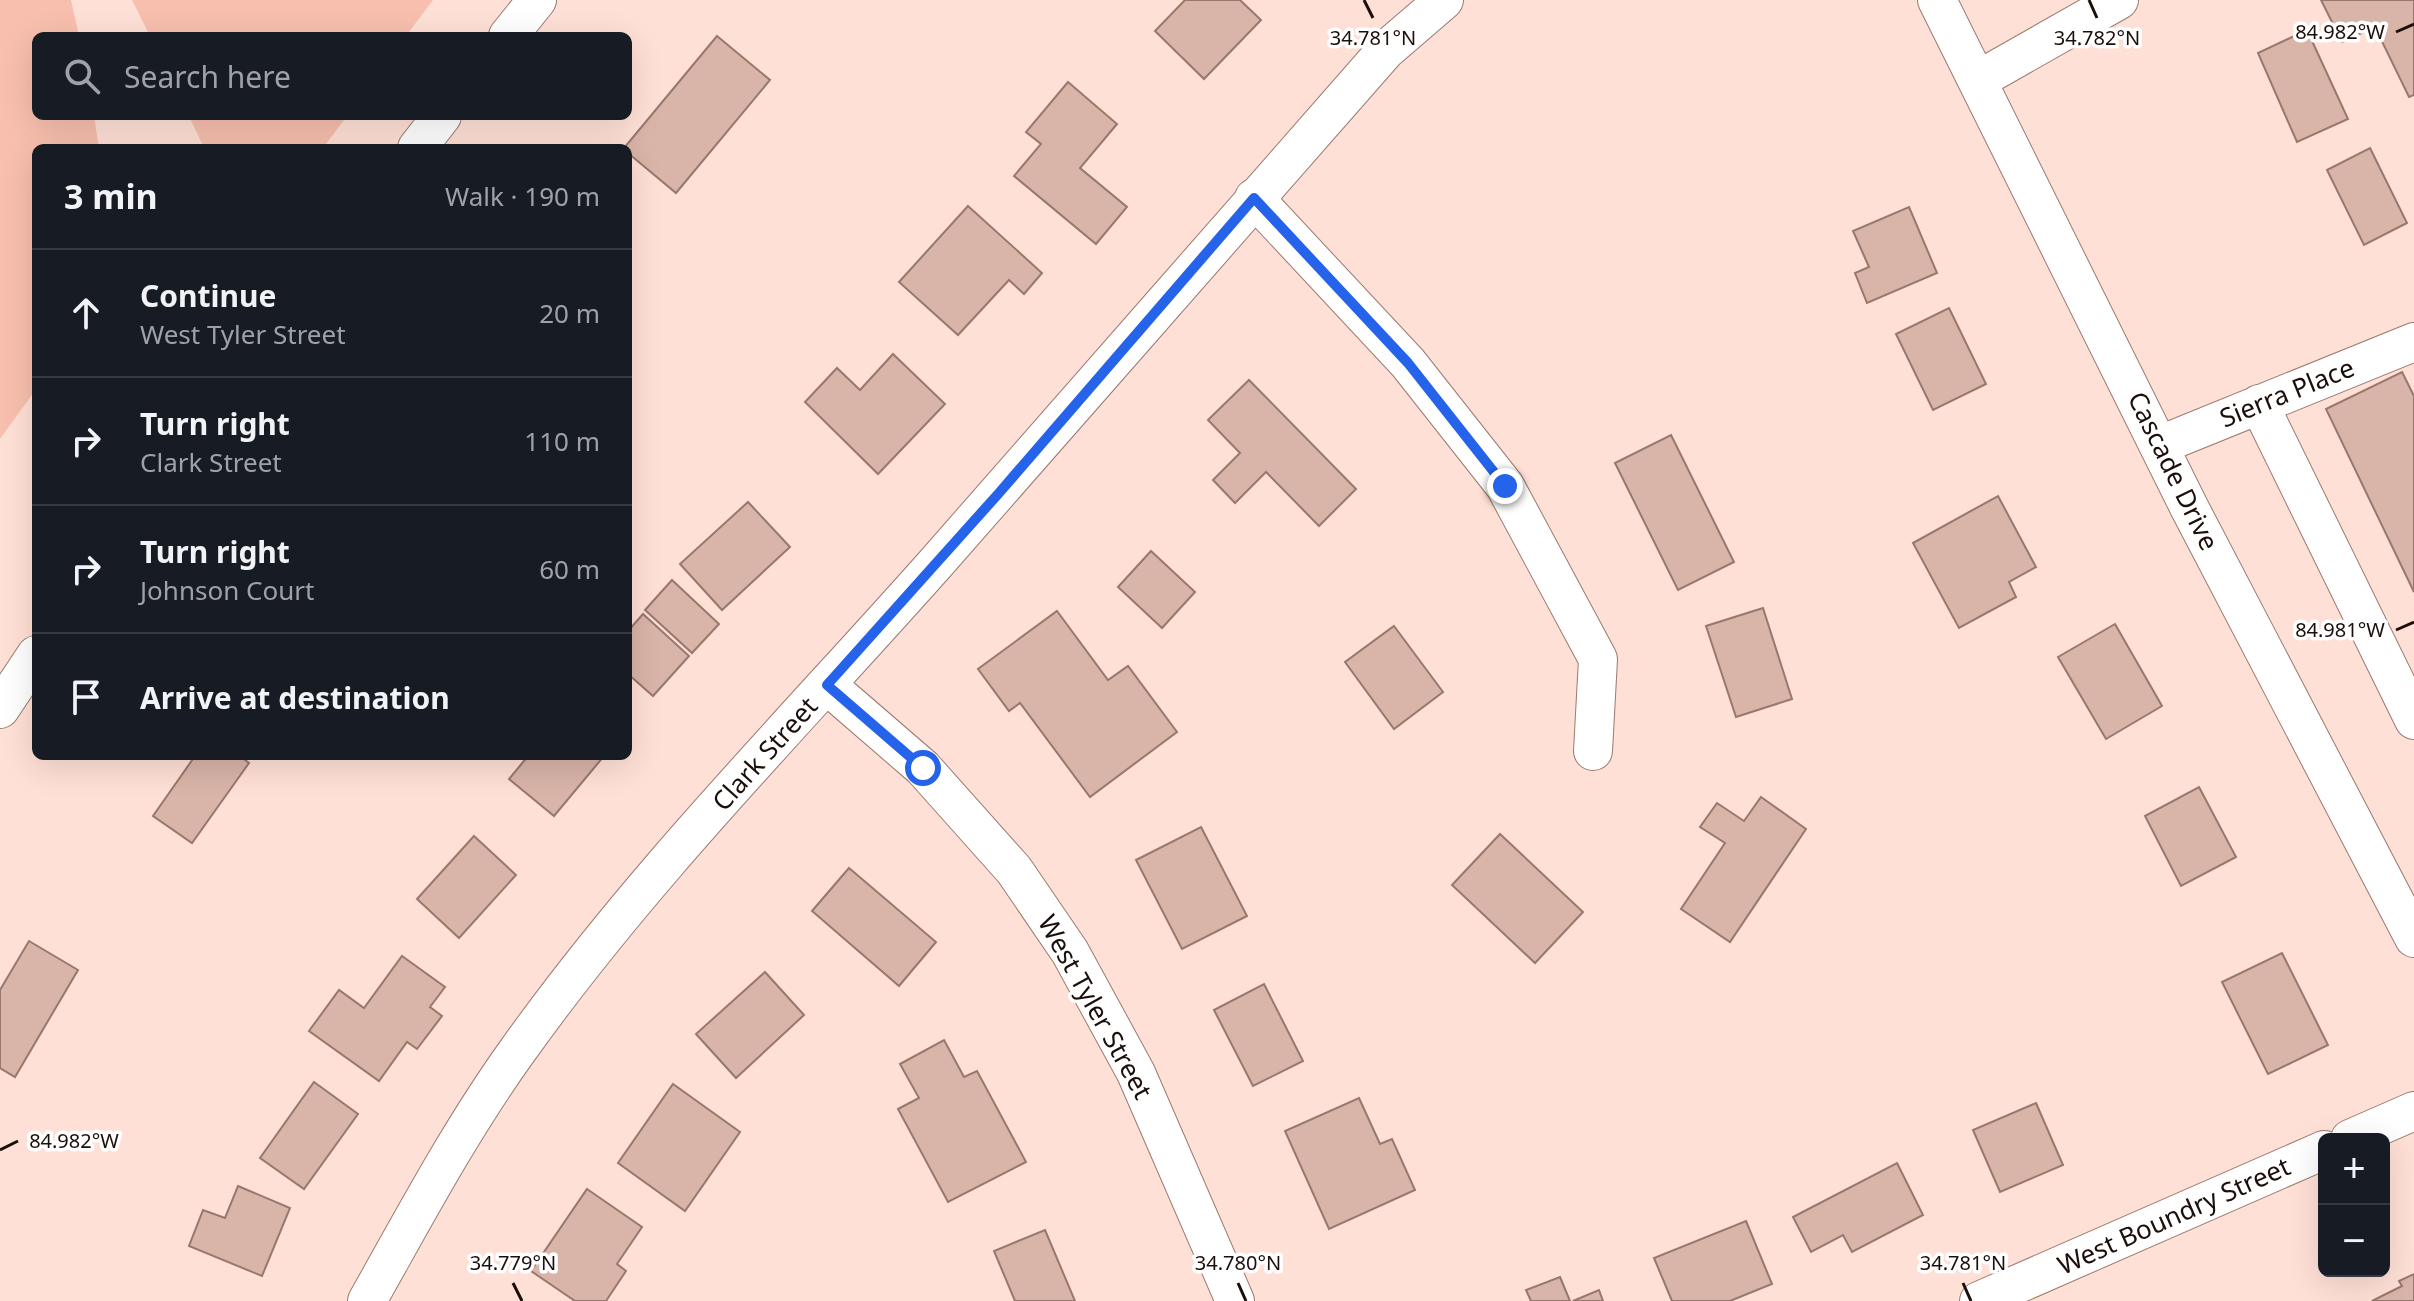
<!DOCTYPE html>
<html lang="en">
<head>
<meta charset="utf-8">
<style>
  :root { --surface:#171b24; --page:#242831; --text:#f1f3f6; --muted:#9ea1a6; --line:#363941 }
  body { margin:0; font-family:"Noto Sans",sans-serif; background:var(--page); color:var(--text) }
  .controls { position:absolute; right:24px; bottom:24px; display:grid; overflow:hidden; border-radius:12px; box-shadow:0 8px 32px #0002 }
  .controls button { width:72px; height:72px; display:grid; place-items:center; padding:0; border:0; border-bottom:2px solid var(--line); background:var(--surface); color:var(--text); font:40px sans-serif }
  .stop { position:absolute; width:24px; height:24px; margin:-18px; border:6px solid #2563eb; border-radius:50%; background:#fff }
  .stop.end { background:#2563eb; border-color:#fff; box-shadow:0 2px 8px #0008 }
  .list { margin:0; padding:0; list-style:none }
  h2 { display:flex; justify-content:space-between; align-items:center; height:104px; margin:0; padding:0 32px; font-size:34px }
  h2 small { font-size:26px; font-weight:400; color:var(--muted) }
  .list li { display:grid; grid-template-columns:52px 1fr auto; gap:24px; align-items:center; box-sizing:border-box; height:128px; padding:0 32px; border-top:2px solid var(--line) }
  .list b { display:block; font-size:30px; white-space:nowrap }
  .list p { margin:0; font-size:26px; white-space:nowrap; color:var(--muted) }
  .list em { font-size:26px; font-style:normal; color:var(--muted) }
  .icon { flex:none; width:44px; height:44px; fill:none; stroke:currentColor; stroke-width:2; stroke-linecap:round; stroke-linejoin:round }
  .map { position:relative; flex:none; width:2414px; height:1301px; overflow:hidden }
  .search { position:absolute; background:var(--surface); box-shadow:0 8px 32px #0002; left:32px; top:32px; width:600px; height:88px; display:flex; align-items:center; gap:20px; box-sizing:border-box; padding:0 28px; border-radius:12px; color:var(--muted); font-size:30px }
  .panel { position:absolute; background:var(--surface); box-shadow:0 8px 32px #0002; left:32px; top:144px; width:600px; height:616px; border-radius:12px }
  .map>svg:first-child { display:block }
  .green { fill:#f8bfae }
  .building { fill:#d9b4a8; stroke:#9a776d; stroke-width:2 }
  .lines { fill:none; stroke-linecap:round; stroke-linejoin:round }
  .minor-casing { stroke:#9b796e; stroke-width:40 }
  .minor { stroke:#fff; stroke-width:38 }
  .route { stroke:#2563eb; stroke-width:10 }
  .ticks { fill:none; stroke:#1b0f0b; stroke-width:3 }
  .labels { text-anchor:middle; stroke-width:7; stroke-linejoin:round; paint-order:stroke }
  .street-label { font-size:26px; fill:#1b0f0b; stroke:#fff }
  .ticks-label { font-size:20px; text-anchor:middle; fill:#1b0f0b; stroke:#fff; stroke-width:7; stroke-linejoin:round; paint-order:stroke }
</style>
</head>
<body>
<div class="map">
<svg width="2414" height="1301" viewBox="0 0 2414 1301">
  <rect width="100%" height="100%" fill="#ffe0d6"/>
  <g class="green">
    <path d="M0,0H71L79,36H36V116H94L99,148H36V389L0,439Z"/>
    <path d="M132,0H433L406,36H150Z"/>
    <path d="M189,116H347L323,148H204Z"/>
  </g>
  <g class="building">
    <path d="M1185,0H1240L1261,20L1204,79L1155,31Z"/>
    <path d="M2321,0H2414V95L2409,97L2375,27L2342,42Z"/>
    <path d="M2307,30L2348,119L2297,142L2258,53Z"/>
    <path d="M717,36L770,80L676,193L628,153V148H624Z"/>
    <path d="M1068,82L1117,124L1080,168L1127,207L1096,244L1014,176L1041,144L1026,132Z"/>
    <path d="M2370,148L2407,223L2364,245L2327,170Z"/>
    <path d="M968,206L1042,273L1024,294L1009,280L958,335L899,282Z"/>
    <path d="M1909,207L1937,273L1867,303L1855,273L1869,267L1853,231Z"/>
    <path d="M1949,308L1986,384L1933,410L1896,334Z"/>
    <path d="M893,354L945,404L878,474L805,402L837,368L860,390Z"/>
    <path d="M2402,372L2414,396V592L2326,409Z"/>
    <path d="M1249,380L1356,489L1319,526L1266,472L1235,503L1213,480L1240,453L1208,420Z"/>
    <path d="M1671,435L1734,562L1678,590L1615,463Z"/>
    <path d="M1998,496L2036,567L2009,582L2016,597L1959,628L1913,543Z"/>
    <path d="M748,502L790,547L722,610L680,564Z"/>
    <path d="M1151,551L1195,592L1162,628L1118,587Z"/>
    <path d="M672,580L719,624L692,653L645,610Z"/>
    <path d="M1763,608L1792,699L1736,717L1706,626Z"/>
    <path d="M1057,611L1108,680L1128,666L1177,732L1090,797L1020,703L1009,711L978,669Z"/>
    <path d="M643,614L689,656L653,696L628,674V631Z"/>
    <path d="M2115,624L2162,706L2106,739L2058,657Z"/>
    <path d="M1394,626L1443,692L1394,729L1345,662Z"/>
    <path d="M195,756H240L249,763L192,843L153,816Z"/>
    <path d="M528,756H604L554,816L509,779Z"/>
    <path d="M2199,787L2236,857L2181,886L2145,816Z"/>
    <path d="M1761,797L1806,829L1730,942L1681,909L1725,843L1700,827L1717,803L1744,821Z"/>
    <path d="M1201,827L1247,916L1182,949L1136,860Z"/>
    <path d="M1500,834L1583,912L1535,963L1452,885Z"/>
    <path d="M474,836L516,875L459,938L417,899Z"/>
    <path d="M849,868L936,942L899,986L812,911Z"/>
    <path d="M29,941L78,970L15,1077L0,1068V990Z"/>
    <path d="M2282,953L2328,1045L2268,1074L2222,982Z"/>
    <path d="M402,956L445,987L430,1007L442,1016L417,1049L407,1042L379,1081L309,1031L339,990L364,1008Z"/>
    <path d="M765,972L804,1015L736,1078L696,1034Z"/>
    <path d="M1264,984L1303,1061L1253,1086L1214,1010Z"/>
    <path d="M944,1040L964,1077L977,1071L1026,1162L948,1202L898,1109L919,1098L900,1064Z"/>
    <path d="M314,1082L358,1114L304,1189L260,1158Z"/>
    <path d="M673,1084L740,1132L685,1211L618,1163Z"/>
    <path d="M1359,1098L1380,1144L1392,1139L1415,1190L1329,1229L1285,1131Z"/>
    <path d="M2036,1103L2063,1165L2000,1192L1973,1130Z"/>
    <path d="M1897,1163L1923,1215L1852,1252L1843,1235L1811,1252L1793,1217Z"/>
    <path d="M238,1186L290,1208L262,1276L189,1246L203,1210L225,1218Z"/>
    <path d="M587,1189L642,1227L617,1264L626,1271L606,1301H575L531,1271Z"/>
    <path d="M1746,1221L1772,1284L1730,1301H1672L1654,1258Z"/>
    <path d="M1045,1230L1075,1301H1015L994,1251Z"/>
    <path d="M2414,1274V1301H2372L2402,1286L2399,1281Z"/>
    <path d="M1560,1277L1570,1301H1531L1526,1290Z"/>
    <path d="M1599,1290L1603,1301H1573Z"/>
  </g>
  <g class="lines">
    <g class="minor-casing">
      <g id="minor">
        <path d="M1937,0L2189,507L2414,938"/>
        <path d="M508,36L537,0"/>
        <path d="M1978,80L2119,0"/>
        <path d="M417,148L442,116"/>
        <path d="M1254,198L1408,363L1505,486L1598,659L1593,751"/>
        <path d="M2259,404L2414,720"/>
        <path d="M2160,445L2414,342"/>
        <path d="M827,685L923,768L1014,870L1070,952L1136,1073L1235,1301"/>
        <path d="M0,709L36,655"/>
        <path d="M2350,1139L2414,1111"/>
        <path d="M367,1301C415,1216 461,1129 518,1050C642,876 794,723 936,563C1087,393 1235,220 1386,50L1444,0"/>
        <path d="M1979,1301L2324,1150"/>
      </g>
    </g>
    <use href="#minor" class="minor"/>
  </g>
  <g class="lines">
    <path class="route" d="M923,768L827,685L999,493L1254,198L1408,363L1505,486"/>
  </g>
  <path class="ticks" d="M1364,0L1373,18M2089,0L2097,18M2396,32L2414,24M2396,630L2414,622M0,1150L18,1141M513,1283L522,1301M1238,1283L1246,1301M1963,1283L1971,1301"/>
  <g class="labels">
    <g class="street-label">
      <text transform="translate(2287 393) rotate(-22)" y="9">Sierra Place</text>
      <text transform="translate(2173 471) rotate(64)" y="9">Cascade Drive</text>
      <text transform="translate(765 754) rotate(-48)" y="9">Clark Street</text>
      <text transform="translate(1095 1007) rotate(61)" y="9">West Tyler Street</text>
      <text transform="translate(2174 1216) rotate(-24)" y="9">West Boundry Street</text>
    </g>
  </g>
  <g class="ticks-label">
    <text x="2340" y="39">84.982°W</text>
    <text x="1373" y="45">34.781°N</text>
    <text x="2097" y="45">34.782°N</text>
    <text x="2340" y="637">84.981°W</text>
    <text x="74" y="1148">84.982°W</text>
    <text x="513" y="1270">34.779°N</text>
    <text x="1238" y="1270">34.780°N</text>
    <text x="1963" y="1270">34.781°N</text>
  </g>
</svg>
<div class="controls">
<button>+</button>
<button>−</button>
</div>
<div class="stop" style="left:923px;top:768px"></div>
<div class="stop end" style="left:1505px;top:486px"></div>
<div class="search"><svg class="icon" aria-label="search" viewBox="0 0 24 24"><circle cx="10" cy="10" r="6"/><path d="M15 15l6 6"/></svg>Search here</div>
<section class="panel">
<h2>3 min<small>Walk · 190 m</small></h2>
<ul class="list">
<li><svg class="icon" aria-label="ahead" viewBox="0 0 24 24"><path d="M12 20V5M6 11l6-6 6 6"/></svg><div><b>Continue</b><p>West Tyler Street</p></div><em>20 m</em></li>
<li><svg class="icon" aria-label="right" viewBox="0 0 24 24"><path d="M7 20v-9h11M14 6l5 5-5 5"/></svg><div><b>Turn right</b><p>Clark Street</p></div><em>110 m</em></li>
<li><svg class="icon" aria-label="right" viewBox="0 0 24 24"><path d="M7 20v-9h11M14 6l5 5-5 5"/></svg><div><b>Turn right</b><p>Johnson Court</p></div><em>60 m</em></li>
<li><svg class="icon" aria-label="arrive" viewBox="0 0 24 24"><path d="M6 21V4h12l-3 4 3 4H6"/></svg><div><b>Arrive at destination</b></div></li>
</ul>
</section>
</div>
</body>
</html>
